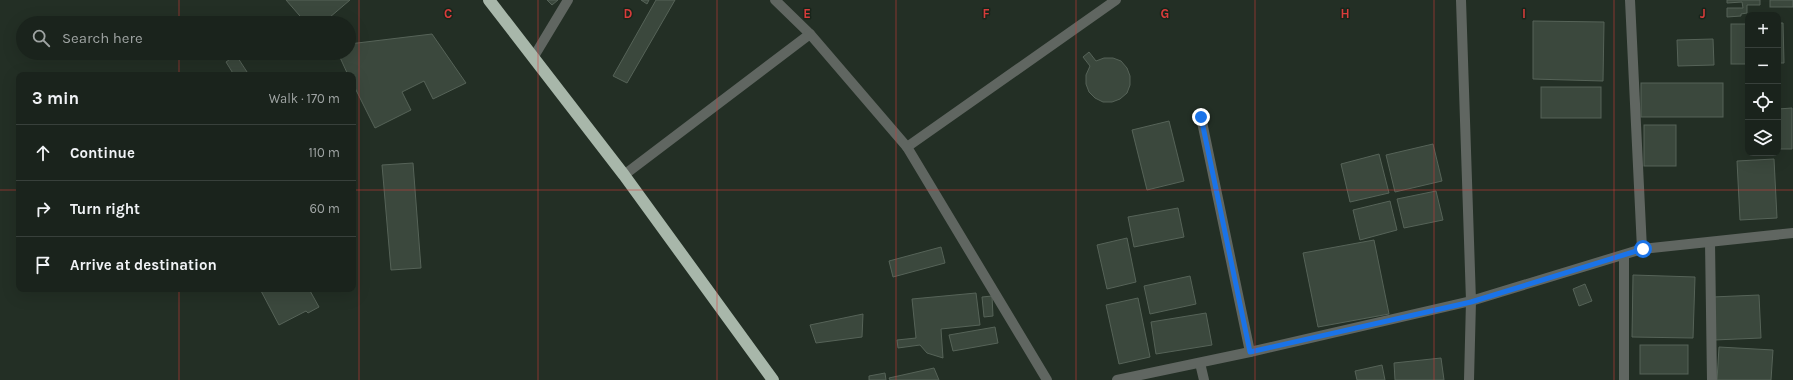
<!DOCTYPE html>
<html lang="en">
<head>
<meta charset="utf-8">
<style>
  :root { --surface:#1a231c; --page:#272f29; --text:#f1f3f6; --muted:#9fa4a3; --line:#38403b }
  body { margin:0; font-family:Karla,sans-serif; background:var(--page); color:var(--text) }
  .controls { position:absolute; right:12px; top:12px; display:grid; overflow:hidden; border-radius:8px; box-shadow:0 4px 16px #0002 }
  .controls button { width:36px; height:36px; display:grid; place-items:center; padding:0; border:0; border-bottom:1px solid var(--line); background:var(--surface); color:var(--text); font:20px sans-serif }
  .stop { position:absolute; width:12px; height:12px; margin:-9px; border:3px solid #1a73e8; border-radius:50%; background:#fff }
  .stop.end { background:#1a73e8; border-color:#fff; box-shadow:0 1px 4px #0008 }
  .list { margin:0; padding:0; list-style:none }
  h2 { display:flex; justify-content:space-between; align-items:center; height:52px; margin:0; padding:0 16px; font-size:17px }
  h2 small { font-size:13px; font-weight:400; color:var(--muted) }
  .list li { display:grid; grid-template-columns:26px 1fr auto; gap:12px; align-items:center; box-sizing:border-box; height:56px; padding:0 16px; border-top:1px solid var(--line) }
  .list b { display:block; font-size:15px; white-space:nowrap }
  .list em { font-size:13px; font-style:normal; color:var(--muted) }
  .icon { flex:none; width:22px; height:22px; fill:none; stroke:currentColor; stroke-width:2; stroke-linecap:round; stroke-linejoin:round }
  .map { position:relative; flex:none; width:1793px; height:380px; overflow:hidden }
  .search { position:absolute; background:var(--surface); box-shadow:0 4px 16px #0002; left:16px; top:16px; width:340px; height:44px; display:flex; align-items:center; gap:10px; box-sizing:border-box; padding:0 14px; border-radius:22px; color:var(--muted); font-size:15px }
  .panel { position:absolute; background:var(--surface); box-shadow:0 4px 16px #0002; left:16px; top:72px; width:340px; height:220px; border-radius:8px }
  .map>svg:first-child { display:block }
  .building { fill:#3b483d; stroke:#566358 }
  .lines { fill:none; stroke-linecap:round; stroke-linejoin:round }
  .minor { stroke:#606661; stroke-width:10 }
  .highway { stroke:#a8b7aa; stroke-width:12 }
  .route { stroke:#1a73e8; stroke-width:5 }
  .grid { fill:none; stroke:#d83c3b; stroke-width:1; stroke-opacity:0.55 }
  .grid-label { font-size:13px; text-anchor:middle; font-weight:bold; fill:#d83c3b; stroke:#19251b; stroke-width:3; stroke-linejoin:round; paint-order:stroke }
</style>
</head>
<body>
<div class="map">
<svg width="1793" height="380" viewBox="0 0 1793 380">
  <rect width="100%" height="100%" fill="#232f25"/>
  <g class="building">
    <path d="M286,0H350L323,23H306Z"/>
    <path d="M547,0H558L552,5Z"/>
    <path d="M641,0H649L647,4Z"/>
    <path d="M656,0H675L627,83L613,76Z"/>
    <path d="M1727,0H1760V5H1747V13L1741,14V16L1727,17V8H1743L1742,2L1727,3Z"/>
    <rect x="1770" y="0" width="23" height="7"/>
    <path d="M1533,21L1604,22L1603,81L1533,79Z"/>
    <path d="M1778,23H1783L1784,63H1778Z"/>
    <rect x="1731" y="24" width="17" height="40"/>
    <path d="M432,34L466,83L433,99L424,81L402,92L411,110L375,128L353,84V75H348L338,53H349V44Z"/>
    <path d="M1713,39L1714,65L1678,66L1677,40Z"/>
    <path d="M1089,52L1096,61L1104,58H1113L1121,61L1127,68L1130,76V85L1127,93L1120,99L1112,102H1103L1095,98L1089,92L1086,84V75L1090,66L1083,57Z"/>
    <path d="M236,55L249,75H234L226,62Z"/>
    <rect x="1641" y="83" width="82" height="34"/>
    <rect x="1541" y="87" width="60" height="31"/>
    <path d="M1792,108V149H1778V109Z"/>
    <path d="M1169,121L1184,181L1147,190L1132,130Z"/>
    <rect x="1644" y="125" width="32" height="41"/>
    <path d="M1433,144L1442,181L1395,192L1386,155Z"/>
    <path d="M1379,154L1389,193L1350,202L1341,164Z"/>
    <path d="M1774,159L1777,218L1740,220L1737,161Z"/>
    <path d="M413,163L421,268L391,270L382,165Z"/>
    <path d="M1436,191L1443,220L1404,228L1397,199Z"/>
    <path d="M1390,201L1397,230L1360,240L1353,210Z"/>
    <path d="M1178,208L1184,237L1134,247L1128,217Z"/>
    <path d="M1127,238L1136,282L1107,289L1097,245Z"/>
    <path d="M1374,240L1389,314L1318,327L1303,253Z"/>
    <path d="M941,247L945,263L893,277L889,261Z"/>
    <path d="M1633,275L1695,277L1693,338L1632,337Z"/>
    <path d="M1190,276L1196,304L1150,314L1144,286Z"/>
    <path d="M1585,284L1592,301L1579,306L1573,289Z"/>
    <path d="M260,289H309L319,307L308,313L306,311L279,325Z"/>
    <path d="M976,293L980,325L941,329L943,358L927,353L920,345L898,348L897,340L916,338L912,299Z"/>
    <path d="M1759,295L1761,338L1714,340L1712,297Z"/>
    <path d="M992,296L993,316L984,317L982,297Z"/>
    <path d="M1138,298L1150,357L1119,364L1106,305Z"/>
    <path d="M1206,313L1212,345L1156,354L1151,322Z"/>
    <path d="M863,314L862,337L816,343L810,325Z"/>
    <path d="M995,327L998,343L953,351L949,335Z"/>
    <rect x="1640" y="345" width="48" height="29"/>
    <path d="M1719,347L1773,350L1771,380H1717Z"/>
    <path d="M1441,358L1444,380H1395L1394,363Z"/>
    <path d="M1382,365L1385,380H1357L1355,371Z"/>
    <path d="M934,368L939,380H890L889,378Z"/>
    <path d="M885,373L886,380H869V376Z"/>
  </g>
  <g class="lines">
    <g class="minor">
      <path d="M775,0L810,34"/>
      <path d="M1461,0L1471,301L1642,249L1630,0"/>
      <path d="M533,58L568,0"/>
      <path d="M1201,117L1250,352"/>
      <path d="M907,147L1116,0"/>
      <path d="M624,175L810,34L907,147L1047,380"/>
      <path d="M1710,242L1712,380"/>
      <path d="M1642,249L1793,233"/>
      <path d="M1624,255V380"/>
      <path d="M1200,363L1204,380"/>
      <path d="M1117,380L1250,352L1471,301L1469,380"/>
    </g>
    <path class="highway" d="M489,0L624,175L773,380"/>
  </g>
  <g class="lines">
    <path class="route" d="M1201,117L1250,352L1471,302L1643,249"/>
  </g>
  <path class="grid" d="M179,0V23M359,0V380M538,0V380M717,0V380M896,0V380M1076,0V380M1255,0V380M1434,0V380M1614,0V380M179,53V75M0,190H19M353,190H1793M179,289V380"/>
  <g class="grid-label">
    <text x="448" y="18">C</text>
    <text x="628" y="18">D</text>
    <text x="807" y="18">E</text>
    <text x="986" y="18">F</text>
    <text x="1165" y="18">G</text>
    <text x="1345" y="18">H</text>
    <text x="1524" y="18">I</text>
    <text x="1703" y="18">J</text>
  </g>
</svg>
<div class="controls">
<button>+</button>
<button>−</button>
<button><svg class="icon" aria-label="locate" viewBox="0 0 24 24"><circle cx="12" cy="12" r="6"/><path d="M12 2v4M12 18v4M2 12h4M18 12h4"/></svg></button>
<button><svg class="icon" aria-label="layers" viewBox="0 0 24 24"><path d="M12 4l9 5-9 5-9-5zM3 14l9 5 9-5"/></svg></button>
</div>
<div class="stop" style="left:1643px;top:249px"></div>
<div class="stop end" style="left:1201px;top:117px"></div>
<div class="search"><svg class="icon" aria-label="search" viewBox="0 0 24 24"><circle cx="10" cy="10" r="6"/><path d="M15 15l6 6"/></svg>Search here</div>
<section class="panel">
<h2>3 min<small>Walk · 170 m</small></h2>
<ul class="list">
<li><svg class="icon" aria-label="ahead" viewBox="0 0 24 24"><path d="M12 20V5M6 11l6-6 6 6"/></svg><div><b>Continue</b></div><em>110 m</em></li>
<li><svg class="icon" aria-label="right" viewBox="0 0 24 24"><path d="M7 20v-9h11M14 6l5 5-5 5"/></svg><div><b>Turn right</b></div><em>60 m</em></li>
<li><svg class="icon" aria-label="arrive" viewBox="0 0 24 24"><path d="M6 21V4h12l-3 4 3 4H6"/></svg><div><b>Arrive at destination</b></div></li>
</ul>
</section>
</div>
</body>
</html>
